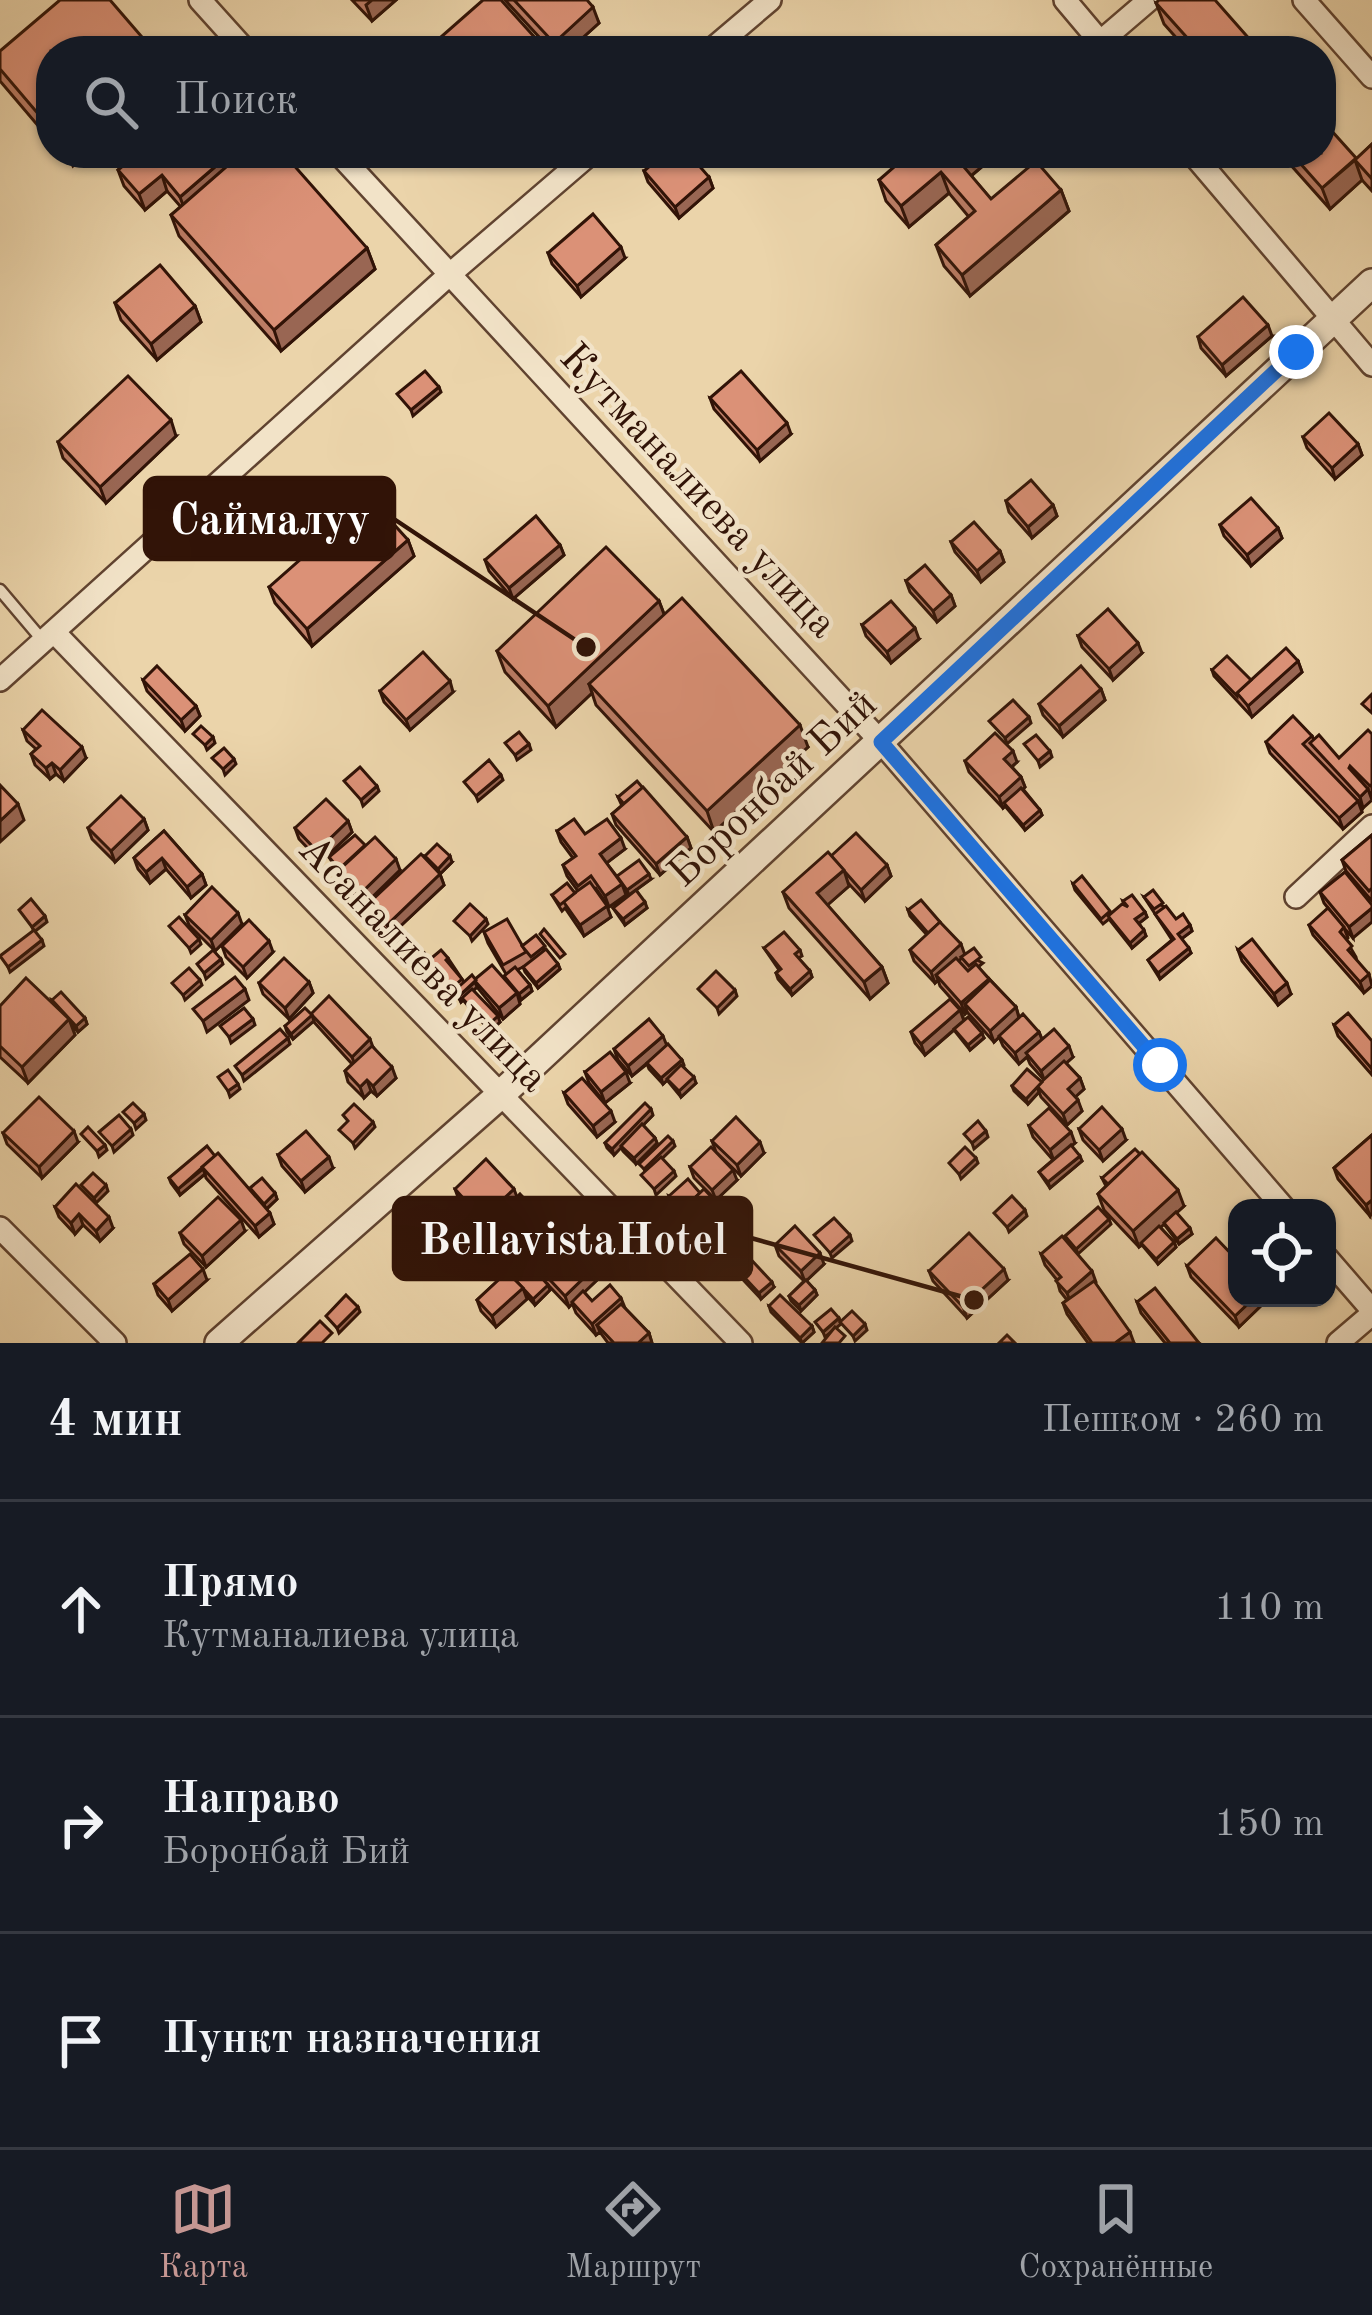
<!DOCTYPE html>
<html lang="ru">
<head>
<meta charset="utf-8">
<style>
  :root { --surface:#171b24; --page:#242831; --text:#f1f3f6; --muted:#9ea1a6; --line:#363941; --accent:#c59692 }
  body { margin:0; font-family:"Old Standard TT",serif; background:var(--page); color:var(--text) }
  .controls { position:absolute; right:36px; bottom:36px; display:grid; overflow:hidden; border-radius:24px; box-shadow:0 3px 9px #0004 }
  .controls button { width:108px; height:108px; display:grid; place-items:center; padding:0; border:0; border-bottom:3px solid var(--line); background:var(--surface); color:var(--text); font:60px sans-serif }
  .stop { position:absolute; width:36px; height:36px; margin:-27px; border:9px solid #1a73e8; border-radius:50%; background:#fff }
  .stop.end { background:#1a73e8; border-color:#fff; box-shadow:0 3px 12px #0008 }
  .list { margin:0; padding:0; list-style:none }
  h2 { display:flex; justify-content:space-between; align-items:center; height:156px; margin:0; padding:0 48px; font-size:51px }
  h2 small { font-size:39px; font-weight:400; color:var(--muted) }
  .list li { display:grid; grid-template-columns:78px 1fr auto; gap:36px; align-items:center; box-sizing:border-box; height:216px; padding:0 48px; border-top:3px solid var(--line) }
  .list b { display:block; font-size:45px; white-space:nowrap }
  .list p { margin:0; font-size:39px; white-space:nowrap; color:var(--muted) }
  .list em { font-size:39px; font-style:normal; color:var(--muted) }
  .icon { flex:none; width:66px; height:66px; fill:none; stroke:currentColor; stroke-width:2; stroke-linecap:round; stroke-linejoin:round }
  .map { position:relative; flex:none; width:1372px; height:1343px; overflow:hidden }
  .search { position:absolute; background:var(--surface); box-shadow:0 3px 9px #0004; left:36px; right:36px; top:36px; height:132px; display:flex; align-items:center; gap:30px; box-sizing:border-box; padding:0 42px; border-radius:48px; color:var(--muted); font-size:45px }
  .sheet { height:804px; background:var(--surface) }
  nav { display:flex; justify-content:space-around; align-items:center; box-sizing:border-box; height:168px; border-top:3px solid var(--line); background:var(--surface); font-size:33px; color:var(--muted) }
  nav a { display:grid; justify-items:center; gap:6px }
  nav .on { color:var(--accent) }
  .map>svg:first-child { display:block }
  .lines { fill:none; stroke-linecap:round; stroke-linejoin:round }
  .service-casing { stroke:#604330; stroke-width:15 }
  .minor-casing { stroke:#604330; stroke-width:26 }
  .tertiary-casing { stroke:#604330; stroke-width:32 }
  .service { stroke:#f2e3c8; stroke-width:10 }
  .minor { stroke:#f2e3c8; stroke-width:21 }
  .tertiary { stroke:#f2e3c8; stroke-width:27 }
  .wall { fill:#bc7d66; stroke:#311307; stroke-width:3 }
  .shaded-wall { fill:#996653; stroke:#311307; stroke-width:3 }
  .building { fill:#db9177; stroke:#311307; stroke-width:3 }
  .route { stroke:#1a73e8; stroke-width:15 }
  .labels { text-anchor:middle; stroke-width:9; stroke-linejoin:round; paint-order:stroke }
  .street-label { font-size:42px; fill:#311307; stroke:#f2e3c8 }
  .leader { fill:none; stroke:#311307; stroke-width:4.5 }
  .callout-dot { fill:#311307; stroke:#f2e3c8; stroke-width:4.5 }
  .callout { fill:#311307; stroke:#311307; stroke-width:4.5 }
  .callout-label { font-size:45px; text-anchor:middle; font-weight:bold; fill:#fff }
</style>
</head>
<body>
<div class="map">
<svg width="1372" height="1343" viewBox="0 0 1372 1343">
  <rect width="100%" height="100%" fill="#ebd4aa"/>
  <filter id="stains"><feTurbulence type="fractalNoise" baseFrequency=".00167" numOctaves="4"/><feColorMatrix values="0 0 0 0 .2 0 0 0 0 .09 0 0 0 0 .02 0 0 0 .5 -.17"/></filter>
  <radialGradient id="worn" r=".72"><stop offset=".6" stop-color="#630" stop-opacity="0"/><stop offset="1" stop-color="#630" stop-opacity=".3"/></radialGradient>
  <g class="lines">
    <g class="service-casing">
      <path id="service" d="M0,590L44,642"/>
    </g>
    <g class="minor-casing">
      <g id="minor">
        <path d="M200,0L246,51"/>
        <path d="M1065,0L1108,51"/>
        <path d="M1304,0L1372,77"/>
        <path d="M1100,42L1149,0"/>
        <path d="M710,51L770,0"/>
        <path d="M338,153L881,742L1284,1208"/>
        <path d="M1192,153L1372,365"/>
        <path d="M54,632L741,1343"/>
        <path d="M0,680L449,275L591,153"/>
        <path d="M1296,897L1372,826"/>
        <path d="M0,1228L115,1343"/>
        <path d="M1327,1258L1372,1310"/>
        <path d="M1338,1343L1372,1314"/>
      </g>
    </g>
    <g class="tertiary-casing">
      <path id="tertiary" d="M219,1343L499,1096L1372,283"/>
    </g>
    <use href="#service" class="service"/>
    <use href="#minor" class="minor"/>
    <use href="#tertiary" class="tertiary"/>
  </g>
  <g class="wall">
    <path d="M352,0H396L372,21Z"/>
    <path d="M505,0H587L599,23L568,51H552Z"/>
    <path d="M1156,3L1260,51H1188L1164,24Z"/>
    <path d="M51,51V141L0,81V69Z"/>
    <path d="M1372,144V191L1362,180L1330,209L1280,153H1321L1356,159Z"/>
    <path d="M138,153L367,248L375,269L281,351L179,236L171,215L181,207L167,191L145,210L124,186L118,170Z"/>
    <path d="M998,153L971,176L991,199L1061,190L1069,211L970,296L944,266L936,245L969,217L949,193L909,227L886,201L879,180Z"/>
    <path d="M644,171L709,177L713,188L679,218L648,182Z"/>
    <path d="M548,253L625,258L581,297L552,264Z"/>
    <path d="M115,303L195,306L201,322L157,360L121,320Z"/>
    <path d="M1272,336L1226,376L1201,348L1198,337Z"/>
    <path d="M710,398L791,434L760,461L714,409Z"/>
    <path d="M176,436L106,503L63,458L58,442Z"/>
    <path d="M1303,437L1358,444L1362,455L1335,479L1307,448Z"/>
    <path d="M1006,501L1053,505L1057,516L1032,538L1009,512Z"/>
    <path d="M1220,525L1278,528L1282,538L1251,566L1224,536Z"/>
    <path d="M408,540L414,556L312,646L275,603L269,587Z"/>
    <path d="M951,542L1000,551L1004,562L981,582L955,552Z"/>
    <path d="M560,545L564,555L513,599L489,571L485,560Z"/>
    <path d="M906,581L951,595L955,606L937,622L910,592Z"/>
    <path d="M659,601L664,614L808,747L714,832L596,705L592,693L556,727L505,672L497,651Z"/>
    <path d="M862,625L919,639L891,663L866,636Z"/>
    <path d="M1078,636L1142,653L1113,680L1082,647Z"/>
    <path d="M1298,661L1302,672L1252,717L1214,676L1212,670L1251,680Z"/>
    <path d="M143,680L196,706L200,716L185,731L147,691Z"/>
    <path d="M1101,689L1105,700L1063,737L1043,715L1039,704Z"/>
    <path d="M380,691L453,692L410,730L384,702Z"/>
    <path d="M23,730L86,758L64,781L56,774L50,779L35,765L31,754L36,749L27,741Z"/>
    <path d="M1372,734V795L1370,793L1363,808L1359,803L1362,812L1343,829L1270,753L1266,742L1312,736L1314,740L1339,758Z"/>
    <path d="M965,761L1017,762L1012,767L1021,777L1025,787L1023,789L1040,810L1042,815L1025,830L1005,806L1003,808L969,772Z"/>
    <path d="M618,797L687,837L691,848L660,875L616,825L612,814L622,806Z"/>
    <path d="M144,819L148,830L115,862L92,839L88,828Z"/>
    <path d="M348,821L352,832L321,862L299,839L295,828Z"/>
    <path d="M164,831L202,874L206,885L191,898L166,869L150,883L138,869L134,858Z"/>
    <path d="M557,831L585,834L625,849L606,863L618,878L651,879L636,890L647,908L625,925L613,908L629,895L623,887L626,895L609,907L595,887L611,917L584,936L565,908L562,911L552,895L575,893L578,891L567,876L563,865L573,858L561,842Z"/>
    <path d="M1372,835V901L1346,871L1342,860Z"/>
    <path d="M365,846L400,870L363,906L341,883L338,871L329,857Z"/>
    <path d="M425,856L452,862L440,874L444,885L391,935L372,915L368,904L427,861Z"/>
    <path d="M831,856L887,865L891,876L865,901L849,884V886L827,905L882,967L888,983L870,999L789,908L783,892Z"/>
    <path d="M1345,872L1353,938L1344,928L1348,938L1346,940L1356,957L1364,993L1313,935L1309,925L1336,918L1324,903L1320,892Z"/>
    <path d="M1073,884L1111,914L1125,905L1123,901L1145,912L1147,917L1139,923L1146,936L1132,948L1109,919L1103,924L1075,890Z"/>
    <path d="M1144,897L1165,907L1176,919L1190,925L1192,931L1181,939L1191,953L1160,979L1148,960L1172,940Z"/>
    <path d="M908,910L965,954L983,963L978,967L1016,1007L1019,1017L1039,1032L1042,1039L1073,1057L1066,1063L1080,1078L1084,1089L1075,1097L1082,1111L1067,1125L1041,1097L1039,1092L1028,1104L1014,1091L1012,1086L1042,1082L1044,1080L1030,1064L1027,1057L1019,1064L1003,1046L999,1037L994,1042L967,1012L965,1014L940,986L938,980L935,983L914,961L910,950L927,935L910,916Z"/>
    <path d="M185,915L242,924L215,951L189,925Z"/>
    <path d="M484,932L522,946L545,949L558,964L560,969L538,988L525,972L523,967L525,966L517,970L530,985L532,991L521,1000L518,996L520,1004L503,1019L477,987L473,990L500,1022L490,1031L463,1000L461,1002L455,992L430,966L428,961L448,958L464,982L475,979L505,980L506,974L488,943Z"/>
    <path d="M222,946L273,952L247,978L226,957Z"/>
    <path d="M764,948L800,950L802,956L798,958L810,971L812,977L792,995L778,979L776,973L779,970Z"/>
    <path d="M1238,950L1291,994L1278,1005L1242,961Z"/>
    <path d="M309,982L313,993L289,1019L263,994L259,983Z"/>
    <path d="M52,1000L85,1018L87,1024L78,1032L70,1023L75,1035L28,1083L0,1057V1006L54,1005Z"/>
    <path d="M960,1010L964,1020L984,1038L970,1050L954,1030L925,1055L915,1043L911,1032Z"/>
    <path d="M311,1014L373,1047L396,1078L377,1096L371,1091L364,1098L348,1082L345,1071L352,1064L313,1021L293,1039L287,1032L285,1026Z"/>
    <path d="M1334,1025L1372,1041V1075L1338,1036Z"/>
    <path d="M667,1045L682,1060L683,1066L696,1083L681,1097L667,1080L663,1084L649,1069L647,1064L632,1076L618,1060L614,1049Z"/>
    <path d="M585,1072L630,1083L605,1103L589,1083Z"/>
    <path d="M564,1093L615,1122L597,1137L568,1104Z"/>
    <path d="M653,1115L643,1125L655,1138L657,1143L636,1164L623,1151L621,1147L614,1155L607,1148L605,1143Z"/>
    <path d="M1029,1126L1075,1143L1071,1146L1082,1161L1050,1188L1039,1172L1053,1160L1033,1137Z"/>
    <path d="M1079,1129L1126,1140L1103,1161L1083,1140Z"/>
    <path d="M3,1133L78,1142L42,1178L7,1144Z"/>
    <path d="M1372,1135L1370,1216L1338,1179L1334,1168Z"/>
    <path d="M712,1141L764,1153L741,1176L716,1152Z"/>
    <path d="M278,1155L333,1168L305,1192L282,1166Z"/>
    <path d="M215,1156L251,1191L275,1193L277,1199L267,1209L274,1224L259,1237L206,1178L205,1174L180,1195L171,1183L169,1178Z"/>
    <path d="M690,1167L737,1180L716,1200L694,1178Z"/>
    <path d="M1102,1178L1184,1206L1176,1213L1192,1234L1179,1244L1164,1224L1160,1227L1174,1242L1176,1247L1158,1264L1142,1245L1139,1247L1104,1210L1098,1194L1106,1186Z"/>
    <path d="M455,1189L517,1197L545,1220L549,1230L597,1280L584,1292L592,1301L625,1308L649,1333L652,1343H608L600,1332L596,1335L576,1313L572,1303L569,1307L549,1286L550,1290L535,1305L524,1293L527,1299L496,1327L481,1311L477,1300L506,1273L504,1268L527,1276L539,1275L536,1265L549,1252L540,1240L526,1254L501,1228L497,1219L486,1230L459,1200Z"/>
    <path d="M669,1196L734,1228L709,1251L683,1224L680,1212L671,1201Z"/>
    <path d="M55,1207L113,1228L100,1241L83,1225L75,1234L59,1217Z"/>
    <path d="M245,1231L206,1267L184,1244L180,1233Z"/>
    <path d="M775,1245L824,1264L806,1281L815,1290L817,1295L801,1311L791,1301L789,1296L804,1281L779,1256Z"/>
    <path d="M1041,1254L1095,1283L1134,1343H1088L1067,1314L1063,1303L1067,1300L1060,1291L1057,1280L1045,1265Z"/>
    <path d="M731,1263L774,1287L761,1299L733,1269Z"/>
    <path d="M1187,1266L1237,1298L1268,1299L1239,1327L1191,1277Z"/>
    <path d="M929,1271L1008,1280L967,1318L933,1281Z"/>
    <path d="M207,1280L172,1311L158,1295L154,1284Z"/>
    <path d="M1137,1302L1199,1343H1165L1141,1313Z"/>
    <path d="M769,1306L812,1326L814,1332L802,1343L771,1312Z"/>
  </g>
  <g class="shaded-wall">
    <path d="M372,0H396L372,21L366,5Z"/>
    <path d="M593,7L599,23L568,51H557L554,43Z"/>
    <path d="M538,41L542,51H527Z"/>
    <path d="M68,153H88L73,166Z"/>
    <path d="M231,153H249L186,213L180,197Z"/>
    <path d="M966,153H998L965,181L958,160Z"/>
    <path d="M1355,160L1362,180L1330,209L1322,188Z"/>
    <path d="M941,172L949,193L909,227L901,206Z"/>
    <path d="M162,175L167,191L145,210L139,194Z"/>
    <path d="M709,177L713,188L679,218L675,207Z"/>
    <path d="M1061,190L1069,211L970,296L962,275Z"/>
    <path d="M621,247L625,258L581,297L577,286Z"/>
    <path d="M367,248L375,269L281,351L274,330Z"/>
    <path d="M195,306L201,322L157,360L151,344Z"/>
    <path d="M1268,325L1272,336L1226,376L1222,365Z"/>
    <path d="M439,387L441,392L413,416L411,410Z"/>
    <path d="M171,420L176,436L106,503L100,487Z"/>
    <path d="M787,423L791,434L760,461L757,450Z"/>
    <path d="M1358,444L1362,455L1335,479L1332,468Z"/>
    <path d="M1053,505L1057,516L1032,538L1028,527Z"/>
    <path d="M1278,528L1282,538L1251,566L1247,555Z"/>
    <path d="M408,540L414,556L312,646L307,629Z"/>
    <path d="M560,545L564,555L513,599L509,588Z"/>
    <path d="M1000,551L1004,562L981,582L977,571Z"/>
    <path d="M951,595L955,606L937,622L933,611Z"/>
    <path d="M659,601L667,622L589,684L592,693L556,727L548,706Z"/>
    <path d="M915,628L919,639L891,663L887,652Z"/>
    <path d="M1138,643L1142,653L1113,680L1109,669Z"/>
    <path d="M1298,661L1302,672L1252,717L1248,706Z"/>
    <path d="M450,681L453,692L410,730L406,720Z"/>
    <path d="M1101,689L1105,700L1063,737L1059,726Z"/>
    <path d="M196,706L200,716L185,731L181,720Z"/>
    <path d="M1029,717L1031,723L1007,744L1005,738Z"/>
    <path d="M800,725L808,747L714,832L707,811Z"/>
    <path d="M213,737L215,743L207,750L205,745Z"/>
    <path d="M529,744L531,750L517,760L515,755Z"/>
    <path d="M82,747L86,758L64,781L60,770Z"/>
    <path d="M1013,751L1017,762L1008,770L1004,759Z"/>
    <path d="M1050,751L1052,757L1040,767L1038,761Z"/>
    <path d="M234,759L236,764L225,775L223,769Z"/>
    <path d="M52,763L56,774L50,779L46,768Z"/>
    <path d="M501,775L503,780L478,801L476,796Z"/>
    <path d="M1021,777L1025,787L1003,808L999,797Z"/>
    <path d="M377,786L379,791L363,806L361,800Z"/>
    <path d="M1368,789L1372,800L1363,808L1360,797Z"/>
    <path d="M1358,801L1362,812L1343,829L1339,818Z"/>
    <path d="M18,804L24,820L0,842V821Z"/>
    <path d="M1040,810L1042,815L1025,830L1023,825Z"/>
    <path d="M144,819L148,830L115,862L111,851Z"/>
    <path d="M348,821L352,832L321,862L317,851Z"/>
    <path d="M687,837L691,848L660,875L656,864Z"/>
    <path d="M621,838L625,849L604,865L600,854Z"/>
    <path d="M450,856L452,862L440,874L438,869Z"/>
    <path d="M162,858L166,869L150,883L146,872Z"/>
    <path d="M396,859L400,870L363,906L359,895Z"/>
    <path d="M887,865L891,876L865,901L861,890Z"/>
    <path d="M844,870L849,886L823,909L817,893Z"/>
    <path d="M202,874L206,885L191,898L187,887Z"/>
    <path d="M440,874L444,885L391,935L387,925Z"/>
    <path d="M649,874L651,879L629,895L627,890Z"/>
    <path d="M622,884L626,895L609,907L605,896Z"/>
    <path d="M645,902L647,908L625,925L623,919Z"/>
    <path d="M607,906L611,917L584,936L580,925Z"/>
    <path d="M1372,908V922L1353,938L1349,927Z"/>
    <path d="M1145,912L1147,917L1137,925L1135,919Z"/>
    <path d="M238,913L242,924L215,951L211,940Z"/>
    <path d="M45,916L47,922L34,932L32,927Z"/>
    <path d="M486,919L488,924L472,941L470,936Z"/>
    <path d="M1190,925L1192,931L1180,940L1178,934Z"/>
    <path d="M1144,930L1146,936L1132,948L1130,943Z"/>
    <path d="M199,939L201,944L191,953L189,948Z"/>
    <path d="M42,940L44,946L10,972L8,967Z"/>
    <path d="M269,941L273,952L247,978L243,967Z"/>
    <path d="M961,944L965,955L939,979L936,975L938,980L935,983L931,972Z"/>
    <path d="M1189,948L1191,953L1160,979L1158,973Z"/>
    <path d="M425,954L427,959L418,968L416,962Z"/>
    <path d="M221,959L223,964L206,979L204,973Z"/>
    <path d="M558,964L560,969L538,988L536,983Z"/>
    <path d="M882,967L888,983L870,999L864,982Z"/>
    <path d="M810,971L812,977L792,995L790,989Z"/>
    <path d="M1369,974L1372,986L1364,993L1360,982Z"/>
    <path d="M989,979L993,989L965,1004L967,1012L965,1014L961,1003Z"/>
    <path d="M200,980L202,985L185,1000L183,995Z"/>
    <path d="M309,982L313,993L289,1019L285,1008Z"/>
    <path d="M475,982L477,987L461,1002L459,996Z"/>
    <path d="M1287,983L1291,994L1278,1005L1274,994Z"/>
    <path d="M530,985L532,991L521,1000L519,994Z"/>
    <path d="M245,989L249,1000L207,1032L203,1021Z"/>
    <path d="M735,990L737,996L719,1014L717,1008Z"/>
    <path d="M517,993L520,1004L503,1019L499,1008Z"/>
    <path d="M1016,1007L1019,1018L994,1042L990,1031Z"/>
    <path d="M960,1010L964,1021L925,1055L921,1044Z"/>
    <path d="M312,1015L314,1021L293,1039L291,1034Z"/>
    <path d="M498,1016L500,1022L490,1031L488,1025Z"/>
    <path d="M85,1018L87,1024L78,1032L76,1026Z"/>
    <path d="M69,1019L75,1035L28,1083L22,1067Z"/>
    <path d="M253,1019L255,1025L231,1043L229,1037Z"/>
    <path d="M1039,1032L1043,1042L1019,1064L1015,1053Z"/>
    <path d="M982,1033L984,1038L970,1050L968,1045Z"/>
    <path d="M663,1036L667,1046L632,1076L628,1066Z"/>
    <path d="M288,1038L290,1044L244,1081L242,1075Z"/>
    <path d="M370,1039L374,1050L356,1068L352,1057Z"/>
    <path d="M1069,1046L1073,1057L1045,1082L1041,1071Z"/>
    <path d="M682,1060L684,1065L663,1084L661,1078Z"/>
    <path d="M392,1067L396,1078L377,1096L373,1086Z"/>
    <path d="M626,1072L630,1083L605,1103L601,1092Z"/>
    <path d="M694,1077L696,1083L681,1097L679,1091Z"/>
    <path d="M1080,1078L1084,1089L1072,1100L1068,1089Z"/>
    <path d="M367,1080L371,1091L364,1098L360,1087Z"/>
    <path d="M238,1084L240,1089L230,1097L228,1091Z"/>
    <path d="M1037,1087L1039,1092L1028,1104L1026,1099Z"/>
    <path d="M1078,1100L1082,1111L1067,1125L1063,1114Z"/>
    <path d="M651,1109L653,1115L614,1155L612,1149Z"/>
    <path d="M611,1111L615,1122L597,1137L593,1126Z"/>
    <path d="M144,1114L146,1120L136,1129L134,1123Z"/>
    <path d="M373,1122L375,1127L355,1148L353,1143Z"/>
    <path d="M131,1129L133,1135L114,1152L112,1146Z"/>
    <path d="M1122,1129L1126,1140L1103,1161L1099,1150Z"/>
    <path d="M74,1131L78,1142L42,1178L39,1167Z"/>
    <path d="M986,1131L988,1137L974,1149L972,1143Z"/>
    <path d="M1071,1132L1075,1143L1054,1161L1050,1150Z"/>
    <path d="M655,1138L657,1143L636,1164L634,1158Z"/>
    <path d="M673,1141L675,1146L646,1174L644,1169Z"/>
    <path d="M760,1142L764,1153L741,1176L737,1165Z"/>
    <path d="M105,1145L107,1150L99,1157L97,1151Z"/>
    <path d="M1080,1156L1082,1161L1050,1188L1048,1182Z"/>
    <path d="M329,1157L333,1168L305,1192L301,1181Z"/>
    <path d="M976,1158L978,1163L961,1179L959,1174Z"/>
    <path d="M203,1169L205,1174L180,1195L178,1189Z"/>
    <path d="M733,1170L737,1180L716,1200L712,1190Z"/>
    <path d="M674,1171L676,1176L656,1195L654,1189Z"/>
    <path d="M106,1185L108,1191L96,1203L94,1198Z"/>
    <path d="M514,1189L518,1200L486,1230L482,1219Z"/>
    <path d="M1178,1190L1184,1206L1139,1247L1133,1231Z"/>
    <path d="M275,1193L277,1199L266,1209L264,1204Z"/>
    <path d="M1372,1200V1214L1370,1216L1366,1205Z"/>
    <path d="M1025,1210L1027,1216L1009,1232L1007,1227Z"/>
    <path d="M270,1213L274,1224L259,1237L255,1226Z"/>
    <path d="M79,1214L83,1225L75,1234L71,1223Z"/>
    <path d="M109,1217L113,1228L100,1241L96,1231Z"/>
    <path d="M730,1217L734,1228L709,1251L705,1241Z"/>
    <path d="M1109,1219L1111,1224L1078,1254L1076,1249Z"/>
    <path d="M241,1220L245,1231L206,1267L202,1256Z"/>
    <path d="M545,1220L549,1231L526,1254L522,1243Z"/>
    <path d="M1190,1228L1192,1234L1179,1244L1177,1239Z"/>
    <path d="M850,1235L852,1241L832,1258L830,1253Z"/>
    <path d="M1174,1242L1176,1247L1158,1264L1156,1259Z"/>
    <path d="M820,1253L824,1264L805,1282L801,1271Z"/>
    <path d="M203,1269L207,1280L172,1311L168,1300Z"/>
    <path d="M593,1269L597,1280L569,1307L565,1296Z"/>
    <path d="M1004,1269L1008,1280L967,1318L963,1307Z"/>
    <path d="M1092,1271L1096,1282L1071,1304L1067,1293Z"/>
    <path d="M772,1282L774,1287L761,1299L759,1293Z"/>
    <path d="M548,1285L550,1290L535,1305L533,1299Z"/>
    <path d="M523,1288L527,1299L496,1327L492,1316Z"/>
    <path d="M815,1290L817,1295L801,1311L799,1305Z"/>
    <path d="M621,1298L625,1308L597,1325L600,1332L596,1335L592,1324Z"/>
    <path d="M1254,1298L1268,1299L1239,1327L1235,1316Z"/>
    <path d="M358,1307L360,1312L339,1333L337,1328Z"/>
    <path d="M839,1318L841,1324L825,1337L823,1332Z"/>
    <path d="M865,1324L867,1330L855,1341L853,1336Z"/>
    <path d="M812,1326L814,1332L802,1343L800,1338Z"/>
    <path d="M1130,1332L1134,1343H1115Z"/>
    <path d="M649,1333L652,1343H638Z"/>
  </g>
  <g class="building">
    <path d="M60,0H110L154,51H51V129L0,69V51Z"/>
    <path d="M483,0H501L538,41L527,51H425Z"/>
    <path d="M514,0H587L593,7L554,43Z"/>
    <path d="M1159,0H1215L1260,51H1199L1156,3Z"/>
    <path d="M1321,119L1356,158L1322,188L1291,153H1321Z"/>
    <path d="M1372,144V179L1355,160Z"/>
    <path d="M138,153H231L180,197L162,175L139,194L118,170Z"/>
    <path d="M242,153H283L367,248L274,330L171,215Z"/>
    <path d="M665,153H688L709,177L675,207L644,171Z"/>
    <path d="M910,153H966L958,160L991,199L1036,161L1061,190L962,275L936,245L975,211L941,172L901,206L879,180Z"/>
    <path d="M593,214L621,247L577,286L548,253Z"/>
    <path d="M160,265L195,306L151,344L115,303Z"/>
    <path d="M1243,297L1268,325L1222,365L1198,337Z"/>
    <path d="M425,371L439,387L411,410L397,394Z"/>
    <path d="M741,371L787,423L757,450L710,398Z"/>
    <path d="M128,376L171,420L100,487L58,442Z"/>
    <path d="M1329,413L1358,444L1332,468L1303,437Z"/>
    <path d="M1031,480L1053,505L1028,527L1006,501Z"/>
    <path d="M370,498L408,540L307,629L269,587Z"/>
    <path d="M1251,498L1278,528L1247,555L1220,525Z"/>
    <path d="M536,516L560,545L509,588L485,560Z"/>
    <path d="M974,522L1000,551L977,571L951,542Z"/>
    <path d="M606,547L659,601L548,706L497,651Z"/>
    <path d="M925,565L951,595L933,611L906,581Z"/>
    <path d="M682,598L800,725L707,811L589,684Z"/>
    <path d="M891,601L915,628L887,652L862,625Z"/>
    <path d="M1108,609L1138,643L1109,669L1078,636Z"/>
    <path d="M1286,648L1298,661L1248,706L1237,693Z"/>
    <path d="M423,652L450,681L406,720L380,691Z"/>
    <path d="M1227,656L1251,680L1237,693V696L1212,670Z"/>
    <path d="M157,666L196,706L181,720L143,680Z"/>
    <path d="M1081,666L1101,689L1059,726L1039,704Z"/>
    <path d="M1372,694V713L1362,704Z"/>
    <path d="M1013,700L1029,717L1005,738L989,721Z"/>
    <path d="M42,710L82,747L60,770L52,763L46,768L31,754L40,746L23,730Z"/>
    <path d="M1293,716L1312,736L1303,744L1358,801L1339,818L1266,742Z"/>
    <path d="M201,726L213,737L205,745L193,734Z"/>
    <path d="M1368,730L1372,734V784L1370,786L1350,766L1349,768L1368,789L1360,797L1310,743L1319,735L1339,758Z"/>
    <path d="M519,732L529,744L515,755L505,743Z"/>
    <path d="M995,733L1013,751L1004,759L1021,777L999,797L965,761Z"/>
    <path d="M1036,735L1050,751L1038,761L1024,744Z"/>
    <path d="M224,748L234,759L223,769L212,758Z"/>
    <path d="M489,760L501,775L476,796L464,782Z"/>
    <path d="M360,767L377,786L361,800L344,781Z"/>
    <path d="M637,781L643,788L624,804L618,797Z"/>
    <path d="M0,785L18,804L0,821Z"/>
    <path d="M643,787L687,837L656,864L612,814Z"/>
    <path d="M1021,788L1040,810L1023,825L1004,803Z"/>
    <path d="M121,796L144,819L111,851L88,828Z"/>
    <path d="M326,799L348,821L317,851L295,828Z"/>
    <path d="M574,819L585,834L607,819L621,838L600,854L622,884L605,896L591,876L578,886L563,865L576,856L557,831Z"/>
    <path d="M164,831L202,874L187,887L162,858L146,872L134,858Z"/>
    <path d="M856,833L887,865L861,890L831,856Z"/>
    <path d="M355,835L365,845L339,869L329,857Z"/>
    <path d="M1372,835V888L1369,891L1342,860Z"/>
    <path d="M375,837L396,859L359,895L337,872Z"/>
    <path d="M437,844L450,856L438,869L425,856Z"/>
    <path d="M828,852L844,870L817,893L882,967L864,982L783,892Z"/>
    <path d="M421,854L440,874L387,925L368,904Z"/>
    <path d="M639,860L649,874L627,890L617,876Z"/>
    <path d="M1345,872L1372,905V908L1349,927L1320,892Z"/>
    <path d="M1082,876L1110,911L1101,919L1073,884Z"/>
    <path d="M590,882L607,906L580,925L563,901Z"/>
    <path d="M567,883L575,893L560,905L552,895Z"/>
    <path d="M212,887L238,913L211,940L185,915Z"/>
    <path d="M636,890L645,902L623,919L613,908Z"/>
    <path d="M1153,890L1163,903L1154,909L1144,897Z"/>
    <path d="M1132,895L1145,912L1135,919L1144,930L1130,943L1108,916L1122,904L1128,907L1123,901Z"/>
    <path d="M31,899L45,916L32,927L19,910Z"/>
    <path d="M921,900L940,922L928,933L908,910Z"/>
    <path d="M470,904L486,919L470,936L454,921Z"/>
    <path d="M1166,906L1176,919L1183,914L1190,925L1178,934L1189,948L1158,973L1148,960L1174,939L1155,914Z"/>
    <path d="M1328,908L1344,927L1340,932L1352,946L1348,950L1369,974L1360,982L1309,925Z"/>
    <path d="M179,917L199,939L189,948L169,926Z"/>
    <path d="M507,919L526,952L503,965L484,932Z"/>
    <path d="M249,920L269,941L243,967L222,946Z"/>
    <path d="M940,922L961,944L931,972L910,950Z"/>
    <path d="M544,929L565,954L560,958L540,934Z"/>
    <path d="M34,930L42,940L8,967L0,956Z"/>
    <path d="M784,932L800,950L795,954L810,971L790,989L776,973L781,969L764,948Z"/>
    <path d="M407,934L425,954L416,962L398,943Z"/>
    <path d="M536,935L545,946L531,957L522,946Z"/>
    <path d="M1252,939L1287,983L1274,994L1238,950Z"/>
    <path d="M974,948L981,957L969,966L961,957Z"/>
    <path d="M546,949L558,964L536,983L523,967Z"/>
    <path d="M213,950L221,959L204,973L197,964Z"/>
    <path d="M441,950L448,958L446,960L462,979L452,988L428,961Z"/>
    <path d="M284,958L309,982L285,1008L259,983Z"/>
    <path d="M956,958L968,971L976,964L989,979L961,1003L936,975Z"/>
    <path d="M492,965L517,993L499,1008L474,980Z"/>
    <path d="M515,967L530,985L519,994L504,976Z"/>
    <path d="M189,968L200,980L183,995L172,983Z"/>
    <path d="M716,971L735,990L717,1008L698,989Z"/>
    <path d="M472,975L476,980L459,996L454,991Z"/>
    <path d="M235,977L245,989L203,1021L193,1009Z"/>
    <path d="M26,978L69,1019L22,1067L0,1046V1006Z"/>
    <path d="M990,980L1016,1007L990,1031L965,1004Z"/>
    <path d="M472,989L498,1016L488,1025L462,998Z"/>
    <path d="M61,992L85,1018L76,1026L52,1000Z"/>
    <path d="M329,996L370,1039L352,1057L311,1014Z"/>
    <path d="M950,999L960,1010L921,1044L911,1032Z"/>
    <path d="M244,1008L253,1019L229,1037L220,1026Z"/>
    <path d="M305,1008L312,1015L291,1034L285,1026Z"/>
    <path d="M1348,1013L1372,1041V1069L1334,1025Z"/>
    <path d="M1023,1014L1039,1032L1015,1053L999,1036Z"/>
    <path d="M968,1017L982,1033L968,1045L954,1029Z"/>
    <path d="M649,1019L663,1036L628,1066L614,1049Z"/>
    <path d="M280,1029L288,1038L242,1075L235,1066Z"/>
    <path d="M1054,1029L1069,1046L1041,1071L1026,1053Z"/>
    <path d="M668,1044L682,1060L661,1078L647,1063Z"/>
    <path d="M372,1046L392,1067L373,1086L367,1080L360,1087L345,1071Z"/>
    <path d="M610,1052L626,1072L601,1092L585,1072Z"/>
    <path d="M1064,1061L1080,1078L1068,1089L1078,1100L1063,1114L1037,1086Z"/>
    <path d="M681,1065L694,1077L679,1091L667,1079Z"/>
    <path d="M1027,1069L1042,1082L1026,1099L1012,1086Z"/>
    <path d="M228,1070L238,1084L228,1091L218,1077Z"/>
    <path d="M582,1078L611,1111L593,1126L564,1093Z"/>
    <path d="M39,1097L74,1131L39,1167L3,1133Z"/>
    <path d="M133,1103L144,1114L134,1123L123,1112Z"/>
    <path d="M645,1103L651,1109L612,1149L605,1143Z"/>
    <path d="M354,1104L373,1122L353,1143L339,1130L348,1121L343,1115Z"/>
    <path d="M1102,1107L1122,1129L1099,1150L1079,1129Z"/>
    <path d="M1049,1108L1071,1132L1050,1150L1029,1126Z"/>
    <path d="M119,1115L131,1129L112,1146L99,1132Z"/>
    <path d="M736,1117L760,1142L737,1165L712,1141Z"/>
    <path d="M978,1121L986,1131L972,1143L964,1134Z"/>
    <path d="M642,1124L655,1138L634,1158L621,1146Z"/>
    <path d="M88,1127L105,1145L97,1151L81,1134Z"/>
    <path d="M306,1131L329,1157L301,1181L278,1155Z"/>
    <path d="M1372,1135V1200L1366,1205L1334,1168Z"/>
    <path d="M668,1136L673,1141L644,1169L639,1164Z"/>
    <path d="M1071,1145L1080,1156L1048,1182L1039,1172Z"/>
    <path d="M207,1146L215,1156L178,1189L169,1178Z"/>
    <path d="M711,1147L733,1170L712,1190L690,1167Z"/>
    <path d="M965,1147L976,1158L959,1174L949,1163Z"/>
    <path d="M1135,1149L1140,1154L1108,1184L1102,1178Z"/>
    <path d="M1142,1152L1178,1190L1133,1231L1098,1194Z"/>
    <path d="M218,1153L270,1213L255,1226L202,1167Z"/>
    <path d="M661,1157L674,1171L654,1189L641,1175Z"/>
    <path d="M486,1159L514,1189L482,1219L455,1189Z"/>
    <path d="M93,1173L106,1185L94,1198L81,1185Z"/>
    <path d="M262,1178L275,1193L264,1204L250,1188Z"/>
    <path d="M688,1179L700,1193L682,1210L669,1196Z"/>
    <path d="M76,1184L109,1217L96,1231L79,1214L71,1223L55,1207Z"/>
    <path d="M704,1189L730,1217L705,1241L679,1213Z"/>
    <path d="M520,1194L545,1220L522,1243L497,1217Z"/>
    <path d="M1012,1196L1025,1210L1007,1227L994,1213Z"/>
    <path d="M218,1197L241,1220L202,1256L180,1233Z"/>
    <path d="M1098,1207L1109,1219L1076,1249L1065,1236Z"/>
    <path d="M1176,1212L1190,1228L1177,1239L1164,1223Z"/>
    <path d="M834,1218L850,1235L830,1253L814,1235Z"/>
    <path d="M795,1226L820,1253L801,1271L775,1245Z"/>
    <path d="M1159,1226L1174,1242L1156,1259L1141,1243Z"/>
    <path d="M969,1233L1004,1269L963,1307L929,1271Z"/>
    <path d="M1062,1236L1092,1271L1067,1293L1056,1281L1061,1277L1041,1254Z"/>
    <path d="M564,1238L593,1269L565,1296L536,1265Z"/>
    <path d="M1216,1238L1237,1260V1298H1254L1235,1316L1187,1266Z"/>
    <path d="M744,1252L772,1282L759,1293L731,1263Z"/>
    <path d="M190,1254L203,1269L168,1300L154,1284Z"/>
    <path d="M512,1260L527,1276L534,1269L548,1285L533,1299L504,1268Z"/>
    <path d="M507,1272L523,1288L492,1316L477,1300Z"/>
    <path d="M806,1280L815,1290L799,1305L789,1296Z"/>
    <path d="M1094,1281L1130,1332L1115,1343H1092L1063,1303Z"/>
    <path d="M610,1285L621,1298L592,1324L572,1302L583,1291L592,1301Z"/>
    <path d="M1155,1288L1199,1343H1170L1137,1302Z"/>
    <path d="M346,1295L358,1307L337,1328L326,1316Z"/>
    <path d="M780,1295L812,1326L800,1338L769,1306Z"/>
    <path d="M621,1304L649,1333L638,1343H614L597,1325Z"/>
    <path d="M831,1309L839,1318L823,1332L815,1322Z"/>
    <path d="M852,1311L865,1324L853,1336L840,1322Z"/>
    <path d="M320,1321L332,1333L322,1343H298Z"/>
    <path d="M835,1327L845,1336L839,1343H822Z"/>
    <path d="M1007,1335L1015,1343H999Z"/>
  </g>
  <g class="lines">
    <path class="route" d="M1160,1065L881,742L1296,352"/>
  </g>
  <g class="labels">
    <g class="street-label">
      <text transform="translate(700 489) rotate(47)" y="15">Кутманалиева улица</text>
      <text transform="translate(771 787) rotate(-43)" y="15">Боронбай Бий</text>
      <text transform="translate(425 962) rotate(46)" y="15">Асаналиева улица</text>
    </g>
  </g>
  <path class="leader" d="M586 647L394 519M974 1300L751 1238"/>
  <g class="callout-dot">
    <circle cx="586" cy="647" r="12"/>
    <circle cx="974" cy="1300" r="12"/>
  </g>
  <g class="callout">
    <rect x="145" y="478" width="249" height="81" rx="12"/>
    <rect x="394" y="1198" width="357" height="81" rx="12"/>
  </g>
  <g class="callout-label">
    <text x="270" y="534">Саймалуу</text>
    <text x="573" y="1254">BellavistaHotel</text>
  </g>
  <rect width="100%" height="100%" filter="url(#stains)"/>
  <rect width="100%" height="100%" fill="url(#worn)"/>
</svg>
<div class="controls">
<button><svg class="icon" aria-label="locate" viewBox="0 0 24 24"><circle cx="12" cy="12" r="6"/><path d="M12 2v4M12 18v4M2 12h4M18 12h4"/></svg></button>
</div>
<div class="stop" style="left:1160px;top:1065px"></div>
<div class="stop end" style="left:1296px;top:352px"></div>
<div class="search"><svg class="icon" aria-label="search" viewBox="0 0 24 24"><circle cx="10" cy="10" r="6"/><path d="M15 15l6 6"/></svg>Поиск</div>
</div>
<section class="sheet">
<h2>4 мин<small>Пешком · 260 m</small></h2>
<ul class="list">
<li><svg class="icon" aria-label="ahead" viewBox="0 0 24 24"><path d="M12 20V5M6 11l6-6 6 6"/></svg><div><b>Прямо</b><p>Кутманалиева улица</p></div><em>110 m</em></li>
<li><svg class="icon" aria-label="right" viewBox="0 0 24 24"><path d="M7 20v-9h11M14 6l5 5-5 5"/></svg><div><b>Направо</b><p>Боронбай Бий</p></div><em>150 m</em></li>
<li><svg class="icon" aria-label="arrive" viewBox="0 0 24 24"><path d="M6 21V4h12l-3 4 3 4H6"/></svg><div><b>Пункт назначения</b></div></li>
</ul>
</section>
<nav>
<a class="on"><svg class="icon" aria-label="map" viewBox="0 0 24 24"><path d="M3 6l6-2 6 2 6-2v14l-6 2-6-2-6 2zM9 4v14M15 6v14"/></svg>Карта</a>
<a><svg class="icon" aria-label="directions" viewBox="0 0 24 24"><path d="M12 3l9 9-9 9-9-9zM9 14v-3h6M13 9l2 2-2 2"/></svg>Маршрут</a>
<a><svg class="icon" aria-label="saved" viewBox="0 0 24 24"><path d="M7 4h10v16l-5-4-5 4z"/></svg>Сохранённые</a>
</nav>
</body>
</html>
